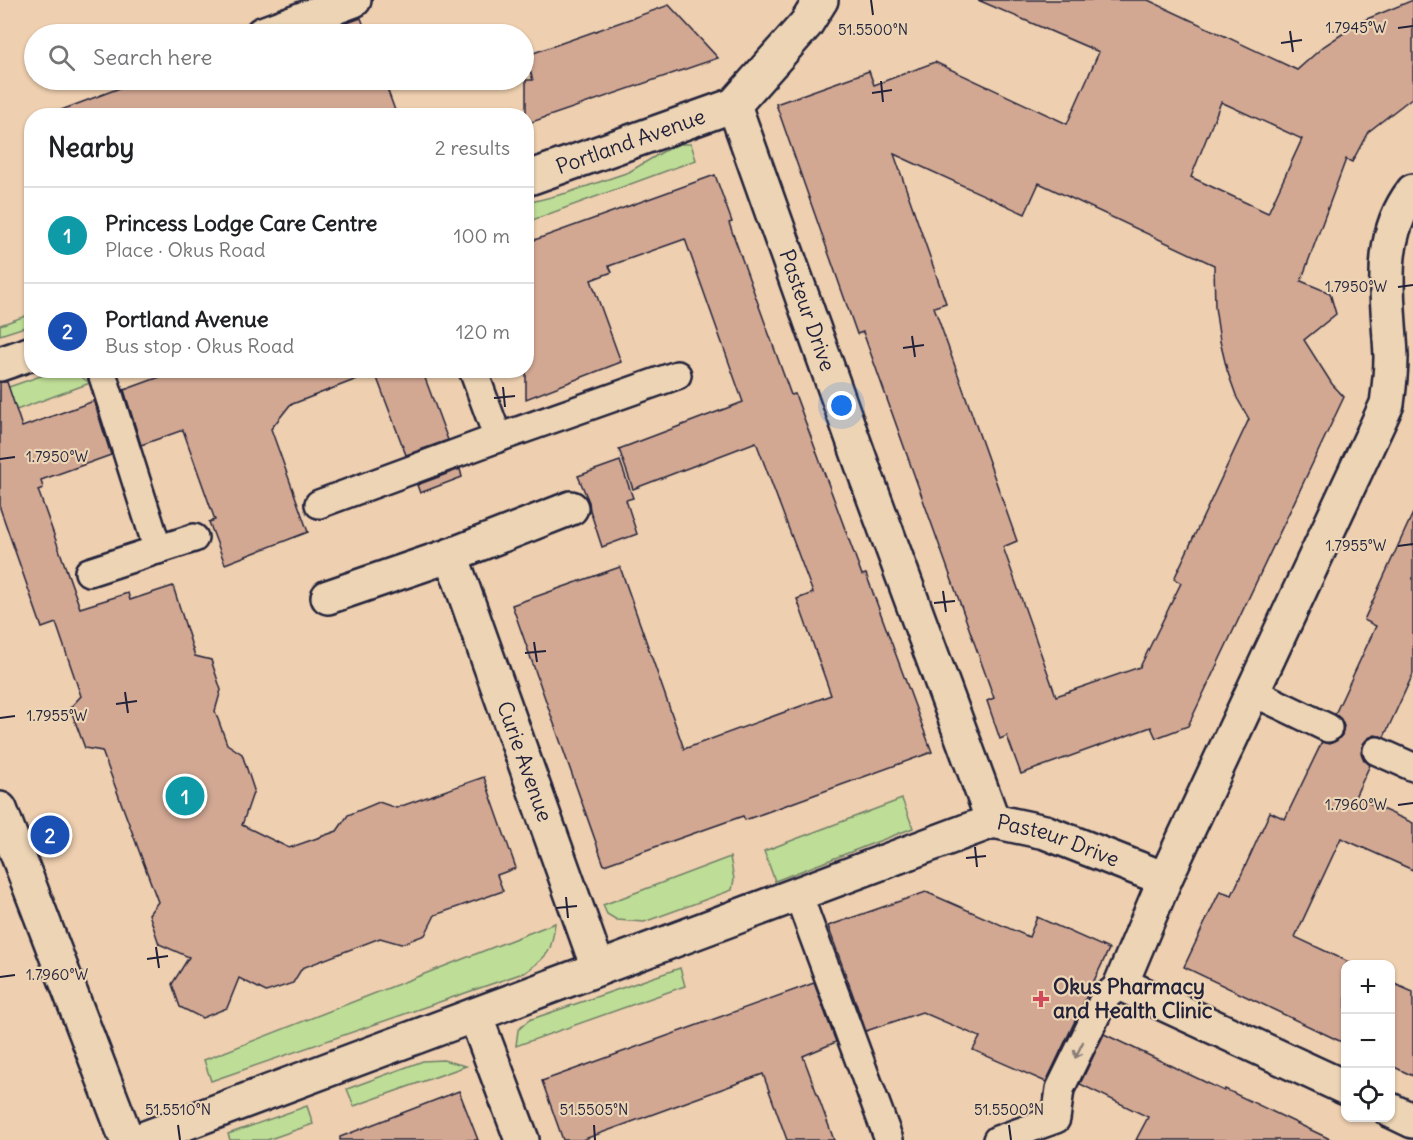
<!DOCTYPE html>
<html lang="en">
<head>
<meta charset="utf-8">
<style>
  :root { --surface:#fff; --page:#f2f2f2; --text:#202124; --muted:#757577; --line:#e0e0e0; --accent:#111827 }
  body { margin:0; font-family:Delius,sans-serif; background:var(--page); color:var(--text) }
  .controls { position:absolute; right:18px; bottom:18px; display:grid; overflow:hidden; border-radius:12px; box-shadow:0 2px 4px #0004 }
  .controls button { width:54px; height:54px; display:grid; place-items:center; padding:0; border:0; border-bottom:2px solid var(--line); background:var(--surface); color:var(--text); font:30px sans-serif }
  .you { position:absolute; left:842px; top:406px; width:21px; height:21px; margin:-15px; border:4px solid #fff; border-radius:50%; background:#1a73e8; box-shadow:0 0 0 9px #1a73e833 }
  .badge { display:grid; place-items:center; width:39px; height:39px; border-radius:50%; background:var(--accent); color:#fff; font-size:20px; font-weight:700 }
  .pin { position:absolute; translate:-50% -50%; border:3px solid #fff; box-shadow:0 2px 6px #0006 }
  .list { margin:0; padding:0; list-style:none }
  h2 { display:flex; justify-content:space-between; align-items:center; height:78px; margin:0; padding:0 24px; font-size:26px }
  h2 small { font-size:20px; font-weight:400; color:var(--muted) }
  .list li { display:grid; grid-template-columns:39px 1fr auto; gap:18px; align-items:center; box-sizing:border-box; height:96px; padding:0 24px; border-top:2px solid var(--line) }
  .list b { display:block; font-size:22px; white-space:nowrap }
  .list p { margin:0; font-size:20px; white-space:nowrap; color:var(--muted) }
  .list em { font-size:20px; font-style:normal; color:var(--muted) }
  .icon { flex:none; width:33px; height:33px; fill:none; stroke:currentColor; stroke-width:2; stroke-linecap:round; stroke-linejoin:round }
  .map { position:relative; flex:none; width:1413px; height:1140px; overflow:hidden }
  .search { position:absolute; background:var(--surface); box-shadow:0 2px 4px #0004; left:24px; top:24px; width:510px; height:66px; display:flex; align-items:center; gap:15px; box-sizing:border-box; padding:0 21px; border-radius:33px; color:var(--muted); font-size:22px }
  .panel { position:absolute; background:var(--surface); box-shadow:0 2px 4px #0004; left:24px; top:108px; width:510px; height:270px; border-radius:24px }
  .map>svg:first-child { display:block }
  .green { fill:#bedd96; stroke:#708068; stroke-width:1.5 }
  .building { fill:#d2a893; stroke:#22223b; stroke-width:1.5; fill-rule:evenodd }
  .lines { fill:none; stroke-linecap:round; stroke-linejoin:round }
  .service-casing { stroke:#22223b; stroke-width:32 }
  .minor-casing { stroke:#22223b; stroke-width:38 }
  .service { stroke:#ecd4b4; stroke-width:27 }
  .minor { stroke:#ecd4b4; stroke-width:33 }
  .oneway { stroke:#877b78 }
  .ticks { fill:none; stroke:#22223b; stroke-width:2 }
  .poi-dot { fill:#d1495b; stroke:#ecd4b4; stroke-width:2 }
  .labels { text-anchor:middle; stroke-width:4.5; stroke-linejoin:round; paint-order:stroke }
  .street-label { font-size:21px; fill:#22223b; stroke:#ecd4b4 }
  .poi-label { font-size:21px; font-weight:bold; fill:#22223b; stroke:#ecd4b4; text-anchor:start }
  .ticks-label { font-size:15px; text-anchor:middle; fill:#22223b; stroke:#ecd4b4; stroke-width:4.5; stroke-linejoin:round; paint-order:stroke }
</style>
</head>
<body>
<div class="map">
<svg width="1413" height="1140" viewBox="0 0 1413 1140">
  <rect width="100%" height="100%" fill="#eecfaf"/>
  <filter id="ink" filterUnits="userSpaceOnUse"><feTurbulence type="fractalNoise" baseFrequency=".0167" numOctaves="2"/><feDisplacementMap in="SourceGraphic" scale="12" xChannelSelector="R" yChannelSelector="G"/><feConvolveMatrix kernelMatrix="1 2 1 2 8 2 1 2 1" color-interpolation-filters="sRGB"/></filter>
  <g filter="url(#ink)">
    <g class="green">
      <path d="M679,144H691L696,160L527,222V203L567,193L629,172L664,151Z"/>
      <path d="M31,314V325L0,335V325Z"/>
      <path d="M55,371H73L90,383L0,416V390Z"/>
      <path d="M902,799L913,828L775,881L764,851Z"/>
      <path d="M730,857L734,879L732,890L644,922L617,920L607,914L603,905Z"/>
      <path d="M555,923C551,954 550,953 526,972L211,1081L204,1060Z"/>
      <path d="M680,968L685,986L516,1046L518,1030L529,1020Z"/>
      <path d="M443,1060L466,1066L354,1106L347,1089L423,1061Z"/>
      <path d="M307,1106L313,1124L267,1140H230L228,1134Z"/>
    </g>
    <g class="building">
      <path d="M978,0H1148L1297,70L1324,46L1362,21L1413,0V97L1368,132L1352,162L1346,159L1301,281L1330,293L1336,314L1304,340L1332,384L1344,397L1188,726L1156,738L1151,727L1021,774L1007,736L1000,739L987,701L994,698L863,332L857,334L776,104L869,71L874,85L935,62L1067,124L1099,52ZM1221,102L1302,139L1268,213L1191,177ZM894,154L1025,214L1039,183L1214,265L1215,307L1220,341L1227,370L1237,398L1249,419L1174,579L1181,583L1140,667L1056,696L1003,547L1017,541L934,307L946,303Z"/>
      <path d="M669,5L718,58L526,124V80H533L525,56Z"/>
      <path d="M361,18L367,34H317Z"/>
      <path d="M141,80H384L397,116H57L56,112Z"/>
      <path d="M715,175L732,222L729,223L791,395L795,394L862,575L866,574L932,752L745,820L743,816L604,865L512,605L620,567L684,749L831,695L797,599L813,593L756,442L633,489L619,449L743,402L685,239L609,266L612,272L591,280L621,362L526,399V243Z"/>
      <path d="M179,370H369L370,374L290,405L271,429L308,532L225,564L209,522L215,520L183,430L141,445L124,390Z"/>
      <path d="M374,370H422L448,440L406,455Z"/>
      <path d="M0,382H7L22,427L94,401L111,455L41,480L43,488L38,490L80,608L128,593L130,600L173,586L195,656L211,660L221,690L215,711L227,744L242,754L254,790L242,825L289,848L337,831L348,815L379,802L396,808L484,777L516,868L497,875L503,891L435,915L425,935L401,944L380,938L302,968L293,983L266,992L239,978L227,1008L202,1018L180,1007L172,984L189,957L159,944L149,914L158,902L102,751L85,748L70,708L81,696L56,623L42,628L0,508Z"/>
      <path d="M620,461L633,498L626,500L637,534L602,547L590,510L589,502L578,476Z"/>
      <path d="M460,469L462,477L420,493L417,485Z"/>
      <path d="M1413,513V674L1384,737L1375,735L1368,738L1363,744L1361,753L1364,760L1370,765L1355,797L1413,823V870L1341,838L1295,937L1353,964H1346V1044L1184,967L1220,891L1232,895L1270,812L1285,819L1322,742L1330,744L1336,741L1342,735L1344,726L1341,719L1335,714L1376,626L1364,620Z"/>
      <path d="M926,892L1029,937L1037,917L1109,949L1046,1082L973,1050L980,1037L922,1012L866,1031L828,926Z"/>
      <path d="M1390,982L1413,992V1076L1390,1065Z"/>
      <path d="M814,983L836,1042L803,1056L834,1140H787L763,1074L582,1140H563L542,1081Z"/>
      <path d="M1104,1034L1224,1091L1225,1089L1332,1140H1136L1148,1117L1080,1084Z"/>
      <path d="M459,1091L478,1140H340V1137Z"/>
    </g>
    <g class="lines">
      <g class="service-casing">
        <g id="service">
          <path d="M101,370L158,550"/>
          <path d="M473,370L498,438L677,375"/>
          <path d="M319,504L498,438"/>
          <path d="M89,572L194,538"/>
          <path d="M1253,692L1328,728"/>
          <path d="M1377,751L1413,767"/>
          <path d="M798,894L889,1140"/>
          <path d="M997,1140L1056,1119L1060,1089L1105,997L1121,984"/>
        </g>
      </g>
      <g class="minor-casing">
        <g id="minor">
          <path d="M262,34L354,0"/>
          <path id="s1" d="M734,105L867,479L993,821"/>
          <path id="s2" d="M526,179L734,105L806,24L821,0"/>
          <path d="M0,364L32,353"/>
          <path id="s3" d="M571,508L451,555L598,968"/>
          <path d="M328,597L451,555"/>
          <path d="M0,809L127,1140"/>
          <path id="s4" d="M993,821L1045,832L1165,879L1387,404C1389,389 1391,373 1391,357C1389,300 1375,240 1413,191"/>
          <path d="M1165,879L1121,984L1346,1088"/>
          <path d="M475,1015L522,1140"/>
          <path d="M1390,1110L1413,1121"/>
          <path d="M140,1140L993,821"/>
        </g>
      </g>
      <use href="#service" class="service"/>
      <use href="#minor" class="minor"/>
    </g>
    <defs><path id="oneway-shaft" d="M-6 0H5M1.5-3L5.5 0L1.5 3" fill="none" stroke-width="1.6" stroke-linecap="round" stroke-linejoin="round" transform="scale(1.5)"/></defs>
    <use class="oneway" href="#oneway-shaft" transform="translate(1079 1050) rotate(116)"/>
  </g>
  <path class="ticks" d="M871,0L873,15M1398,28L1413,26M1290,31L1293,52M1281,43L1302,40M881,81L883,102M872,93L892,90M1398,287L1413,285M912,336L915,357M903,348L924,345M503,387L505,407M494,398L515,396M0,459L15,457M1398,546L1413,544M943,591L946,612M934,603L955,601M534,642L537,662M525,653L546,651M125,692L128,713M116,704L137,701M0,718L15,716M1398,805L1413,803M975,847L977,867M966,858L986,856M566,897L568,918M556,908L577,906M156,947L159,968M147,959L168,956M0,977L15,975M178,1125L180,1140M594,1125L595,1140M1009,1125L1011,1140"/>
  <path class="poi-dot" d="M1038 990h6v6h6v6h-6v6h-6v-6h-6v-6h6z"/>
  <g class="labels">
    <g class="street-label">
      <text dy="7" stroke="none"><textPath href="#s2" startOffset="111">Portland Avenue</textPath></text>
      <text dy="7" stroke="none"><textPath href="#s1" startOffset="218">Pasteur Drive</textPath></text>
      <text dy="7" stroke="none"><textPath href="#s3" startOffset="348">Curie Avenue</textPath></text>
      <text dy="7" stroke="none"><textPath href="#s4" startOffset="68">Pasteur Drive</textPath></text>
    </g>
    <g class="poi-label">
      <text x="1053" y="994">Okus Pharmacy<tspan x="1053" dy="24">and Health Clinic</tspan></text>
    </g>
  </g>
  <g class="ticks-label">
    <text x="1356" y="33">1.7945°W</text>
    <text x="873" y="35">51.5500°N</text>
    <text x="1356" y="292">1.7950°W</text>
    <text x="57" y="462">1.7950°W</text>
    <text x="1356" y="551">1.7955°W</text>
    <text x="57" y="721">1.7955°W</text>
    <text x="1356" y="810">1.7960°W</text>
    <text x="57" y="980">1.7960°W</text>
    <text x="178" y="1115">51.5510°N</text>
    <text x="594" y="1115">51.5505°N</text>
    <text x="1009" y="1115">51.5500°N</text>
  </g>
</svg>
<div class="controls">
<button>+</button>
<button>−</button>
<button><svg class="icon" aria-label="locate" viewBox="0 0 24 24"><circle cx="12" cy="12" r="6"/><path d="M12 2v4M12 18v4M2 12h4M18 12h4"/></svg></button>
</div>
<div class="you"></div>
<div class="pin badge" style="left:185px;top:796px;background:#0f9aa8">1</div>
<div class="pin badge" style="left:50px;top:835px;background:#1a4fb4">2</div>
<div class="search"><svg class="icon" aria-label="search" viewBox="0 0 24 24"><circle cx="10" cy="10" r="6"/><path d="M15 15l6 6"/></svg>Search here</div>
<section class="panel">
<h2>Nearby<small>2 results</small></h2>
<ul class="list">
<li><span class="badge" style="background:#0f9aa8">1</span><div><b>Princess Lodge Care Centre</b><p>Place · Okus Road</p></div><em>100 m</em></li>
<li><span class="badge" style="background:#1a4fb4">2</span><div><b>Portland Avenue</b><p>Bus stop · Okus Road</p></div><em>120 m</em></li>
</ul>
</section>
</div>
</body>
</html>
